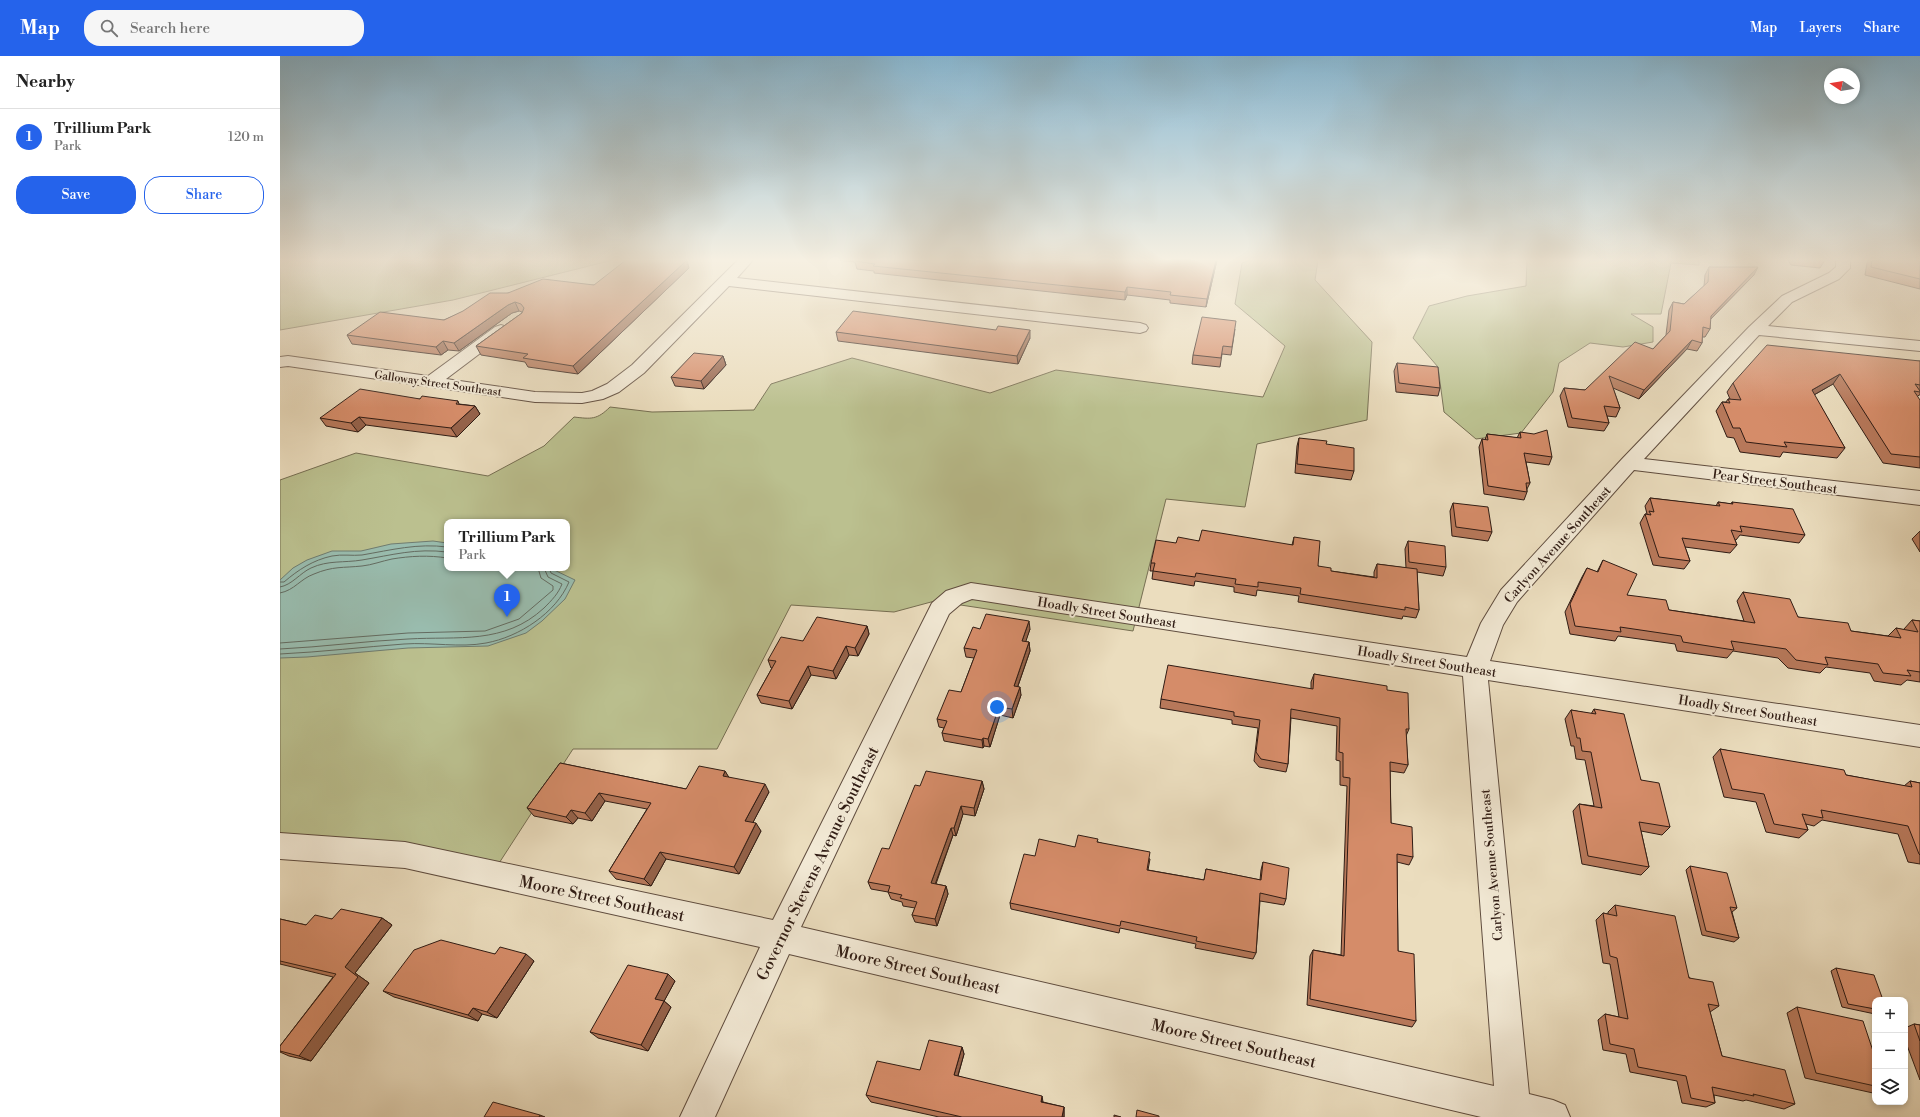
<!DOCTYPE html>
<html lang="en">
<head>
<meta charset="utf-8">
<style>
  :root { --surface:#fff; --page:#f6f6f6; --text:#222; --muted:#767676; --line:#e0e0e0; --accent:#2563eb }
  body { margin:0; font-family:"Libre Bodoni",serif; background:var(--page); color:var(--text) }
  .controls { position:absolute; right:12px; bottom:12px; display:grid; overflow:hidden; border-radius:8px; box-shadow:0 2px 6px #0003 }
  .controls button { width:36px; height:36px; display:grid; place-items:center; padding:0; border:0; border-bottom:1px solid var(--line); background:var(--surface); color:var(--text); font:20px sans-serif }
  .compass { position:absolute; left:1544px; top:12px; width:36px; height:36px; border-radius:50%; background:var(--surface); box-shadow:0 2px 6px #0003; rotate:282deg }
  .you { position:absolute; left:717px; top:651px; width:14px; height:14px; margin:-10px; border:3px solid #fff; border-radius:50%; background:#1a73e8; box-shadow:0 0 0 6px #1a73e833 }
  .badge { display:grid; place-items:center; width:26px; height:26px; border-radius:50%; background:var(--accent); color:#fff; font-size:13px; font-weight:700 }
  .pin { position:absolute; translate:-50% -33px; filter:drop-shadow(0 1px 2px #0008) }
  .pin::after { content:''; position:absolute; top:21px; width:14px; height:12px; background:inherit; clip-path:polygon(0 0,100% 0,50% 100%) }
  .popup { position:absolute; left:164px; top:463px; width:126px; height:52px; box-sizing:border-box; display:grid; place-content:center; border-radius:8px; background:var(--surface); filter:drop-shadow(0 1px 3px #0005); font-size:13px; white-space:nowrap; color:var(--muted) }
  .popup b { font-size:15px; color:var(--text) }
  .popup::after { content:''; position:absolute; left:50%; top:100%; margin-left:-8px; border:8px solid transparent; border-top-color:var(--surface) }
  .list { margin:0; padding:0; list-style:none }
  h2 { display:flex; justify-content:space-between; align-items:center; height:52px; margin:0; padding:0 16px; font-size:17px }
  h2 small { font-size:13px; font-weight:400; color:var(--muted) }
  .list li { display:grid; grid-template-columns:26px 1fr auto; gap:12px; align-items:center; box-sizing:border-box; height:56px; padding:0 16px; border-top:1px solid var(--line) }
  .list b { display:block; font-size:15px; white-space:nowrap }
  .list p { margin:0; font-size:13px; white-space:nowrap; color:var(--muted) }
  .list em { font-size:13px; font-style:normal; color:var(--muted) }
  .actions { display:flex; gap:8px; padding:12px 16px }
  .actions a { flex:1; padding:9px 0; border:1px solid var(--accent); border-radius:16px; text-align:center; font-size:14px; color:var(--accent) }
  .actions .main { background:var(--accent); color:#fff }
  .icon { flex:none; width:22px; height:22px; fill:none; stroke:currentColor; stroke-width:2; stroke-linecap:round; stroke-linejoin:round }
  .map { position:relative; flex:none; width:1640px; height:1061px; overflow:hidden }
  header { display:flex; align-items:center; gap:24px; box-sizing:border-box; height:56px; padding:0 20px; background:var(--accent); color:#fff }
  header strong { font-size:19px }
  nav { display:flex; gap:22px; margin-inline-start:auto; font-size:14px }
  .search { width:280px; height:36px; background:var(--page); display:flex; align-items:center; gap:10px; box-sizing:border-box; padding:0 14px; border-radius:16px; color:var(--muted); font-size:15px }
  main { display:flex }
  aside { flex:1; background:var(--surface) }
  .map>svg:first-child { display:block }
  .green { fill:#bbc08f; stroke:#766e52; fill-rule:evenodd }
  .water { fill:#99bcae; stroke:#6f7c70 }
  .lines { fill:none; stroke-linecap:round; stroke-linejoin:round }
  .shore { stroke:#646c61; stroke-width:1 }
  .minor-casing { stroke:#5f4c3e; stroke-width:2 }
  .minor { fill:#f2e9d5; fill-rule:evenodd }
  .wall { fill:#b7785a; stroke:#301c14 }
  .shaded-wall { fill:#95624a; stroke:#301c14 }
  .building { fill:#d58c69; stroke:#301c14 }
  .labels { text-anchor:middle; stroke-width:4; stroke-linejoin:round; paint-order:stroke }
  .far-street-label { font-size:11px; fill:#301c14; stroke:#f2e9d5 }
  .street-label { font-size:13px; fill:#301c14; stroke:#f2e9d5 }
  .near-street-label { font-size:16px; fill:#301c14; stroke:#f2e9d5 }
</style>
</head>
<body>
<header>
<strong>Map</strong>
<div class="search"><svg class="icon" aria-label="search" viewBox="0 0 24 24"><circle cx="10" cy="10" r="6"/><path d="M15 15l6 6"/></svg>Search here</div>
<nav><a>Map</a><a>Layers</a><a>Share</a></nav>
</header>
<main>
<aside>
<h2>Nearby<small></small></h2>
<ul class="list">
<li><span class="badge">1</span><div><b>Trillium Park</b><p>Park</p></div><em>120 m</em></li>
</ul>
<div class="actions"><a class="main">Save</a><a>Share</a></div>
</aside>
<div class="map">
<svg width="1640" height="1061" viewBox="0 0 1640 1061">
  <rect width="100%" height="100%" fill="#ebddbe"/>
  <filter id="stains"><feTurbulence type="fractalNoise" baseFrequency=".005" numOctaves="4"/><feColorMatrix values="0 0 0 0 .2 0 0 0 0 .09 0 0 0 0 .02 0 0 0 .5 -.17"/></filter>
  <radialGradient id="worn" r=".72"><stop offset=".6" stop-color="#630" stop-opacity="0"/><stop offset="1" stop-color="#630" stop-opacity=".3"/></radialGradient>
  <g class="green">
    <path d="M0,204H333L173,244L0,274Z"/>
    <path d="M970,204H1038L1035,224L1092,286L1087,364L977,388L965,451L886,443L853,575L674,548L677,539L614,556L511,549L437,693H293L212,818L0,790V424L76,397L208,420L264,390L294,361C311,363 317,364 330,351L372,356L474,354L491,328L572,302L710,337L776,314L983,341L1005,290L955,248L962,207ZM167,466H287V512H167Z"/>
    <path d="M1247,204H1419V209L1391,207L1381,258H1351L1373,271V286L1343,291L1310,287L1279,307L1273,336L1241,377L1196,383L1164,356L1158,311L1133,282L1149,250L1187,240L1246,230Z"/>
  </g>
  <path class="water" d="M153,485L167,487V512H270L295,524L285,543L262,565L246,577L208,590L128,592L27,601L0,602V524L13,512L27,504L52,495H81L111,488Z"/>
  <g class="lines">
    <g class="shore">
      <path d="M0,526H4C18,514 33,504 52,500C62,498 72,500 82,499C111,494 138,487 167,491"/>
      <path d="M0,531C12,529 20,517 31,512C48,504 64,507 82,504C112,499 136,492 167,496"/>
      <path d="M0,537C15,534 20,523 34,518C53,510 63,512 82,510C92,509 102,505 112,503C130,500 149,499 167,502"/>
      <path d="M0,587L128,577L205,575L239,563L273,534V530L261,522L258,512"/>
      <path d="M0,593C43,591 85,585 128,583C178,580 224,589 264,552C272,544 278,538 282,528L268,521L264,512"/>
      <path d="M0,598C42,596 83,591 124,588C151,586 180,592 206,587C239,581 276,557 289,526L271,517L269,512"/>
    </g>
    <g class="minor-casing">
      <g id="minor">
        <path d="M458,204H473L457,222L860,267L866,269L868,272L866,275L860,277L449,230L364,317L339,336L323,343L302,347L255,346L8,310L0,311V301L8,300L148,320L215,271L221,269L227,271L229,274L227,277L166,323L255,336L302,337L312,335L327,328L352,309Z"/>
        <path d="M1556,204H1570V212L1559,223L1512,246L1488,270L1640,285V295L1479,279L1364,403L1640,435V449L1354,414L1237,546L1223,569L1210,605L1640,669V691L1208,624L1249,1038L1273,1044L1285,1049L1290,1061H1201L509,898L435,1061H400L480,891L125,812L0,803V777L125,786L493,864L652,547L666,535L691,527L1187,601L1201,567L1221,534L1342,403L1469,271L1502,240L1549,217L1556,211ZM692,543L1183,620L1214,1030L521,871L669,558L682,547Z"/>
      </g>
    </g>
    <use href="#minor" class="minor"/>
  </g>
  <g class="wall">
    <path d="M557,204H937L926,251L890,247V244L847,239L845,244L594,217V215L577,213L575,206Z"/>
    <path d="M1508,204H1545L1540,212L1511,209Z"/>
    <path d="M1589,204H1640V233L1585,219L1587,207Z"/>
    <path d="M1429,211L1474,219L1430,263V273L1425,281H1422V287L1417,295L1407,293L1359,343L1333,332L1340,352L1336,361L1327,360L1329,367L1324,375L1288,371L1280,340L1284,332L1305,334L1373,293L1386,279L1389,254L1393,246L1404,248L1424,230L1425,219Z"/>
    <path d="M409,212L298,318L248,311L245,306L201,299L196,290L242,257V256L239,255L232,257L179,295L168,294L161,299L72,288L67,279L164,264L228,237L314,229Z"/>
    <path d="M955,273L951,299L942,298L940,311L912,308L913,299Z"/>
    <path d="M556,276L750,282L738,308L558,285Z"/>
    <path d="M443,300L446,309L424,333L395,330L391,321Z"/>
    <path d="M1640,305V339H1639L1637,341L1640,344V412L1603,407L1553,328L1534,339L1565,392L1557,402L1503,396L1500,401L1460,396L1454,382L1447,381L1436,355L1442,346H1446L1448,343H1450L1447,336L1453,327Z"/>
    <path d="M1117,307L1160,332L1158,340L1116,336L1114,315Z"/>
    <path d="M140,343L178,345L179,348L195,350L200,358L177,381L86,369L78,376L46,370L40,362Z"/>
    <path d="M1240,376L1272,401L1269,409L1246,406L1250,427L1247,433V436L1244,444L1204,438L1199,391L1202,383L1205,384L1207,378L1237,382Z"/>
    <path d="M1019,382L1074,415L1071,424L1015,417L1017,390Z"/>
    <path d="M1370,442L1436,450L1438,446L1451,448L1452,446L1525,479L1519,487L1460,479L1456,484H1455L1457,489L1450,497L1405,491L1410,505L1404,513L1373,509L1360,467L1365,458H1367L1365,450Z"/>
    <path d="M1173,447L1212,476L1208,485L1172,480L1170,455Z"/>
    <path d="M1640,475V496L1632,483Z"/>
    <path d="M1014,481L1038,510L1051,515L1094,521V516L1097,508L1126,512L1125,493L1128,485L1166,511L1163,520L1137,516L1139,554L1136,562L1123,560L1122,563L1018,546L1019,540L977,534L976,540L954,536V531L915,525L914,530L872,523L873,515H870L871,507L896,487L919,485L1012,489Z"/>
    <path d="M1323,504L1347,539L1389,554L1464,565L1457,545L1463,536L1518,561L1571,575L1608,580L1616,572L1624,574V573L1632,564L1640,565V626L1627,624L1621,629L1594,625L1590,617L1546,611L1540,617L1508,612L1498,602L1453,595L1447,602L1397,595L1395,588L1338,580L1335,585L1290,578L1285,556L1302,521L1307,512L1317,516Z"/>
    <path d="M587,570L589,578L578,600L569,599L556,623L531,619L512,653L481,647L477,639L492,612H491L488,604L523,585Z"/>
    <path d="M700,573H750L745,586H749L750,595L738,630L741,639L733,662L720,659L710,691L704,690L703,692L664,685L662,677L664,672L659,671L657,663L681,636L694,602L686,601L684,592Z"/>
    <path d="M1034,618L1107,634L1129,673L1126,680L1128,709L1124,717L1110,715L1111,767L1133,801L1129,809L1117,806L1118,895L1136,965L1132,971L1027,949L1030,900L1033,894L1061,899L1067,730L1060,729V705L1056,704L1057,670L1011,662L1008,708L1006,716L979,711L974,705L978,672L952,668V664L880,652L881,643L1031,633V626Z"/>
    <path d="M1314,653L1361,724L1390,771L1382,779L1361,775L1369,811L1361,819L1302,808L1293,755L1299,748L1314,750L1305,704L1296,703L1294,690H1291L1285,663L1291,654L1311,658Z"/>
    <path d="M1440,693L1566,719L1624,730L1630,725L1640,727V808L1628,806L1618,778L1542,764L1534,770L1526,768L1528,774L1519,782L1486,776L1476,746L1444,741L1433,701Z"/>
    <path d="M280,707L406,733L445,715L448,721L489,736L473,766L481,775L459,818L386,803L371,830L336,823L329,815L367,753L325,745L312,765L298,762L293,768L254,760L247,752Z"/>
    <path d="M702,725L704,733L695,760L683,758L676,780L673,779L656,828L666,830L668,838L657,870L635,866L632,859L635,852L623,850L622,846L611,843L608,836L591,833L588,826L609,793Z"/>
    <path d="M818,786L870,803L868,814L924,824L926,813L980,824L981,814L983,806L1006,843L1004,849L980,845L976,897L973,903L915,892L916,888L840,872L839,877L731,853L730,847L755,800Z"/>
    <path d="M1410,810L1457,852L1452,856L1459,882L1454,886L1422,879L1406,814Z"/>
    <path d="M1335,849L1439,950L1430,956L1442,1000L1515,1048L1504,1053L1466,1044L1463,1045L1434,1039L1435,1047L1426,1051L1402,1047L1397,1025L1350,1016L1346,998L1323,994L1318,964L1325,958L1339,961L1330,908L1323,907L1316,864L1323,857L1328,858V856Z"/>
    <path d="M102,862L112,869L75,917L89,927L31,1005L9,1000L0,996V990L53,921L0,908V863L26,869L52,863Z"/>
    <path d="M215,898L254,905L217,962L202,958L198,965L114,941L103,935Z"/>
    <path d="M1556,912L1595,944V958L1562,951L1551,915Z"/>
    <path d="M388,918L395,925L384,945L391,951L368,995L318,982L310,976Z"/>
    <path d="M1517,951L1595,1001V1036L1593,1037L1525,1022L1507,957Z"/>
    <path d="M1634,968L1640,969V1024L1625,984V972Z"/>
    <path d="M682,991L684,998L678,1020L763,1046L784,1051V1061H659L591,1046L586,1039L640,1014Z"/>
  </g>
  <g class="shaded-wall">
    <path d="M407,204L409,212L298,318L293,310Z"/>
    <path d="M936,204H937L926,251L927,243Z"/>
    <path d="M1478,211L1474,219L1426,268L1431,260Z"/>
    <path d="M847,231V239L845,244V236Z"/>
    <path d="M235,246L239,255L232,257L179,295L174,287L228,249Z"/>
    <path d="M750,274V282L738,308L737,300Z"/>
    <path d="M1412,284L1407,293L1359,343L1364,334Z"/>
    <path d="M163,285L168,294L161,299L156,291Z"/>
    <path d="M443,300L446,309L424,333L421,325Z"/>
    <path d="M1560,318L1553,328L1525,344L1532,334Z"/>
    <path d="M195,350L200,358L177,381L171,372Z"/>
    <path d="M79,361L86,369L78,376L71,367Z"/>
    <path d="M749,565L750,573L743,594L742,585Z"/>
    <path d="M587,570L589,578L578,600L575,592Z"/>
    <path d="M749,586L750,595L735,638L734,630Z"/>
    <path d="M566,590L569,599L556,623L553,615Z"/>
    <path d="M528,610L531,619L512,653L509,645Z"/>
    <path d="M740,631L741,639L733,662L732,653Z"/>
    <path d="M719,651L720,659L710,691L708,683Z"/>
    <path d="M703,682L704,690L703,692L702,684Z"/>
    <path d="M445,715L450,723L443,720Z"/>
    <path d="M702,725L704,733L695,760L694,752Z"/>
    <path d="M485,728L489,736L470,772L465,765Z"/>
    <path d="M319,737L325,745L312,765L305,757Z"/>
    <path d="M681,750L683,758L676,780L674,772Z"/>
    <path d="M291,754L298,762L293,768L286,761Z"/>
    <path d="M476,767L481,775L459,818L454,811Z"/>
    <path d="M671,772L673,779L653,834L651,827Z"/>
    <path d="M380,796L386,803L371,830L364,823Z"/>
    <path d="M666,830L668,838L657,870L655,863Z"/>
    <path d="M102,862L112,869L75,917L89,927L31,1005L19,1000L65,911Z"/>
    <path d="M246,898L254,905L217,962L207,956Z"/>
    <path d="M388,918L395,925L382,949L375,943Z"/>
    <path d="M384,945L391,951L368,995L361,989Z"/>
    <path d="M193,952L202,958L198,965L188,959Z"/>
    <path d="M682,991L684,998L676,1026L674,1019Z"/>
    <path d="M762,1040L763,1046H761Z"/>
    <path d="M784,1051V1061H782Z"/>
    <path d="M260,1059L265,1061H259Z"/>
  </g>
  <g class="building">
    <path d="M346,204H407L293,310L243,302L248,298L196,290L242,257L244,252L241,248L235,246L228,249L174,287L163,285L156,291L67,279L100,256L164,264L183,255L210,237H228L263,223L314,229Z"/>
    <path d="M576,204H936L927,243L890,239L891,236L847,231L845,236L593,210L595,208L575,205Z"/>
    <path d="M1592,204H1640V223L1591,211Z"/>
    <path d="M1429,211H1478L1431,260L1430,273L1423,271L1422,287L1412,284L1364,334L1329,320L1340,352L1324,350L1329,367L1292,362L1284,332L1305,334L1355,286L1373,293L1390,275L1393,246L1404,248L1428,226Z"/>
    <path d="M573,255L716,274L718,270L750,274L737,300L556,276Z"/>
    <path d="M922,261L956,265L952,291L943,290L941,302L913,299Z"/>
    <path d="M1487,289L1640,305V329L1635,328L1640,335V336L1634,335L1640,344V401L1611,398L1560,318L1532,334L1565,392L1504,386L1507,391L1466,386L1460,372H1453L1442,346L1450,347L1448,343L1461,344L1453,327Z"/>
    <path d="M414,297L443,300L421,325L391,321Z"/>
    <path d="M1117,307L1158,311L1160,332L1119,327Z"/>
    <path d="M80,333L140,343L142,340L178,345L176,348L195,350L171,372L79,361L71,367L40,362Z"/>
    <path d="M1267,374L1272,401L1244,397L1250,427H1246L1247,436L1208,430L1202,383L1208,384L1207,378L1241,382L1240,376L1254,378Z"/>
    <path d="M1019,382L1047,385L1046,388L1074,392V415L1017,408Z"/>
    <path d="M1370,442L1440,450L1438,446L1453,448L1452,446L1513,453L1525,479L1460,470L1462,476L1451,474L1457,489L1402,482L1410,505L1379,501L1365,458L1371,459L1369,455L1374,456Z"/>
    <path d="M1173,447L1208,451L1212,476L1176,471Z"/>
    <path d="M922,474L1013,489L1014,481L1040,485L1038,510L1051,512V515L1097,522V508L1137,513L1139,554L1125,551V554L1020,538L1021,532L978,526V531L955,528L956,523L916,517L915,521L873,515L875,507H871L876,484L896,487L898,481L919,485Z"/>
    <path d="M1128,485L1165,490L1166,511L1129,506Z"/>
    <path d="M1323,504L1357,518L1347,539L1386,544L1389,554L1475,567L1463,536L1510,543L1518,561L1568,567L1571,575L1621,582L1616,572L1638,576L1632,564L1640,565V616L1627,614L1631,620L1603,617L1598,608L1545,601L1548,609L1516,604L1506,593L1451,585L1454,594L1403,586L1401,580L1340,571L1341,576L1295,570L1290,548L1307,512L1318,516Z"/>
    <path d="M706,558L749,565L742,585L749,586L734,630L740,631L732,653L719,651L708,683L703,682L702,684L662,677L667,665L657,663L669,634L681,636L697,594L684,592L693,571L700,573Z"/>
    <path d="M537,561L587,570L575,592L566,590L553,615L528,610L509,645L477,639L496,605L488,604L501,581L523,585Z"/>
    <path d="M888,609L1033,633L1034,618L1107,630V634L1128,637L1129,673H1126L1128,709L1110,706L1111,767L1132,771L1133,801L1117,798L1118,895L1134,898L1136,965L1030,943L1033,894L1064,900L1070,722L1063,721V697L1059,696L1060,662L1011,653L1008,708L981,703L976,696L980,664L954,660V656L881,643Z"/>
    <path d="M1314,653L1344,658L1361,724L1379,727L1390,771L1359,766L1369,811L1308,800L1299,748L1322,752L1311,696L1302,695L1300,682H1297L1291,654L1316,658Z"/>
    <path d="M1440,693L1564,714L1566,719L1632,731L1630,725L1640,727V799L1639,798L1628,770L1541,754L1543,762L1522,758L1528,774L1494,768L1484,738L1452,733Z"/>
    <path d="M280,707L406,733L419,710L445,715L443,720L485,728L465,765L476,767L454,811L380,796L364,823L329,815L371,747L319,737L305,757L291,754L286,761L247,752Z"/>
    <path d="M646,715L702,725L694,752L681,750L674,772H671L651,827L666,830L655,863L632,859L637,846L620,842L622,839L608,836L610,830L588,826L602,792L609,793L635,729L640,730Z"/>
    <path d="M798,779L818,783L817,786L870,796L867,814L924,824L926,813L981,824L983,806L1009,812L1006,843L980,837L976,897L916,885L917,881L841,865L840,870L730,847L744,798L755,800L759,783L795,791Z"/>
    <path d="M1410,810L1447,817L1457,852L1450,851L1459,882L1426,875Z"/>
    <path d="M1335,849L1395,860L1409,922L1433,926L1439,950L1428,948L1442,1000L1505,1014L1515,1048L1473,1038L1474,1040L1432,1031L1435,1047L1411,1042L1406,1020L1358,1011L1354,993L1330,988L1325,958L1348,963L1337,902L1330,900L1323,857L1337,860Z"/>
    <path d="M61,853L102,862L65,911L78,921L19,1000L0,995V990L56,918L0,905V863L26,869L35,859L52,863Z"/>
    <path d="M161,884L215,898L220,891L246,898L207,956L193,952L188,959L103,935L134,894Z"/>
    <path d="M348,909L388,918L375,943L384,945L361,989L310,976Z"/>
    <path d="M1556,912L1594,919L1603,944H1595V953L1568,948Z"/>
    <path d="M1517,951L1583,965L1595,1001V1030L1536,1017Z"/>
    <path d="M1634,968L1640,969V985Z"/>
    <path d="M649,984L682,991L674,1019L762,1040L761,1046L784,1051L782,1061H682L586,1039L597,1005L640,1014Z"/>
    <path d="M213,1046L260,1059L259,1061H204Z"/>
    <path d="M857,1054L879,1060V1061H856Z"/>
    <path d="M834,1059L841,1061H834Z"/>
  </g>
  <linearGradient id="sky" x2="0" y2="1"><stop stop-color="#88b7d1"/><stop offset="0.58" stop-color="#f6f0e2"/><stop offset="1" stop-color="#f6f0e2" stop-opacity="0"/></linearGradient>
  <rect width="1640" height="352" fill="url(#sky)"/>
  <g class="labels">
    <g class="far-street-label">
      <text transform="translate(158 327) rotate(8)" y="4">Galloway Street Southeast</text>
    </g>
    <g class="street-label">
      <text transform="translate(1495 425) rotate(7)" y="5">Pear Street Southeast</text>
      <text transform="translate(1277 488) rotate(-48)" y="5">Carlyon Avenue Southeast</text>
      <text transform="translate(827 556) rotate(9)" y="5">Hoadly Street Southeast</text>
      <text transform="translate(1147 605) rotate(9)" y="5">Hoadly Street Southeast</text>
      <text transform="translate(1468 654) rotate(9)" y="5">Hoadly Street Southeast</text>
      <text transform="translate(1211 809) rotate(-95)" y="5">Carlyon Avenue Southeast</text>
    </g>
    <g class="near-street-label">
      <text transform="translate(537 807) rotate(-64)" y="6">Governor Stevens Avenue Southeast</text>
      <text transform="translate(322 842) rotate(12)" y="6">Moore Street Southeast</text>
      <text transform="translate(638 913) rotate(13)" y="6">Moore Street Southeast</text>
      <text transform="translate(954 987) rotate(13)" y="6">Moore Street Southeast</text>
    </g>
  </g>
  <rect width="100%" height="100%" filter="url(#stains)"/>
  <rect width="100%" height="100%" fill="url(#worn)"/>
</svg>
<div class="controls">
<button>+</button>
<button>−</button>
<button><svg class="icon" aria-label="layers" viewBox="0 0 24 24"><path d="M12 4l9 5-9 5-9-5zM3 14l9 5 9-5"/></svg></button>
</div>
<svg class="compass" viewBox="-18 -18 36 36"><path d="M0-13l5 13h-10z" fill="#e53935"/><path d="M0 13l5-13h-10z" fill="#767676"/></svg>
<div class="you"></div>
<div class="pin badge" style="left:227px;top:561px">1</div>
<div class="popup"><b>Trillium Park</b>Park</div>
</div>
</main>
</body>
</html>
